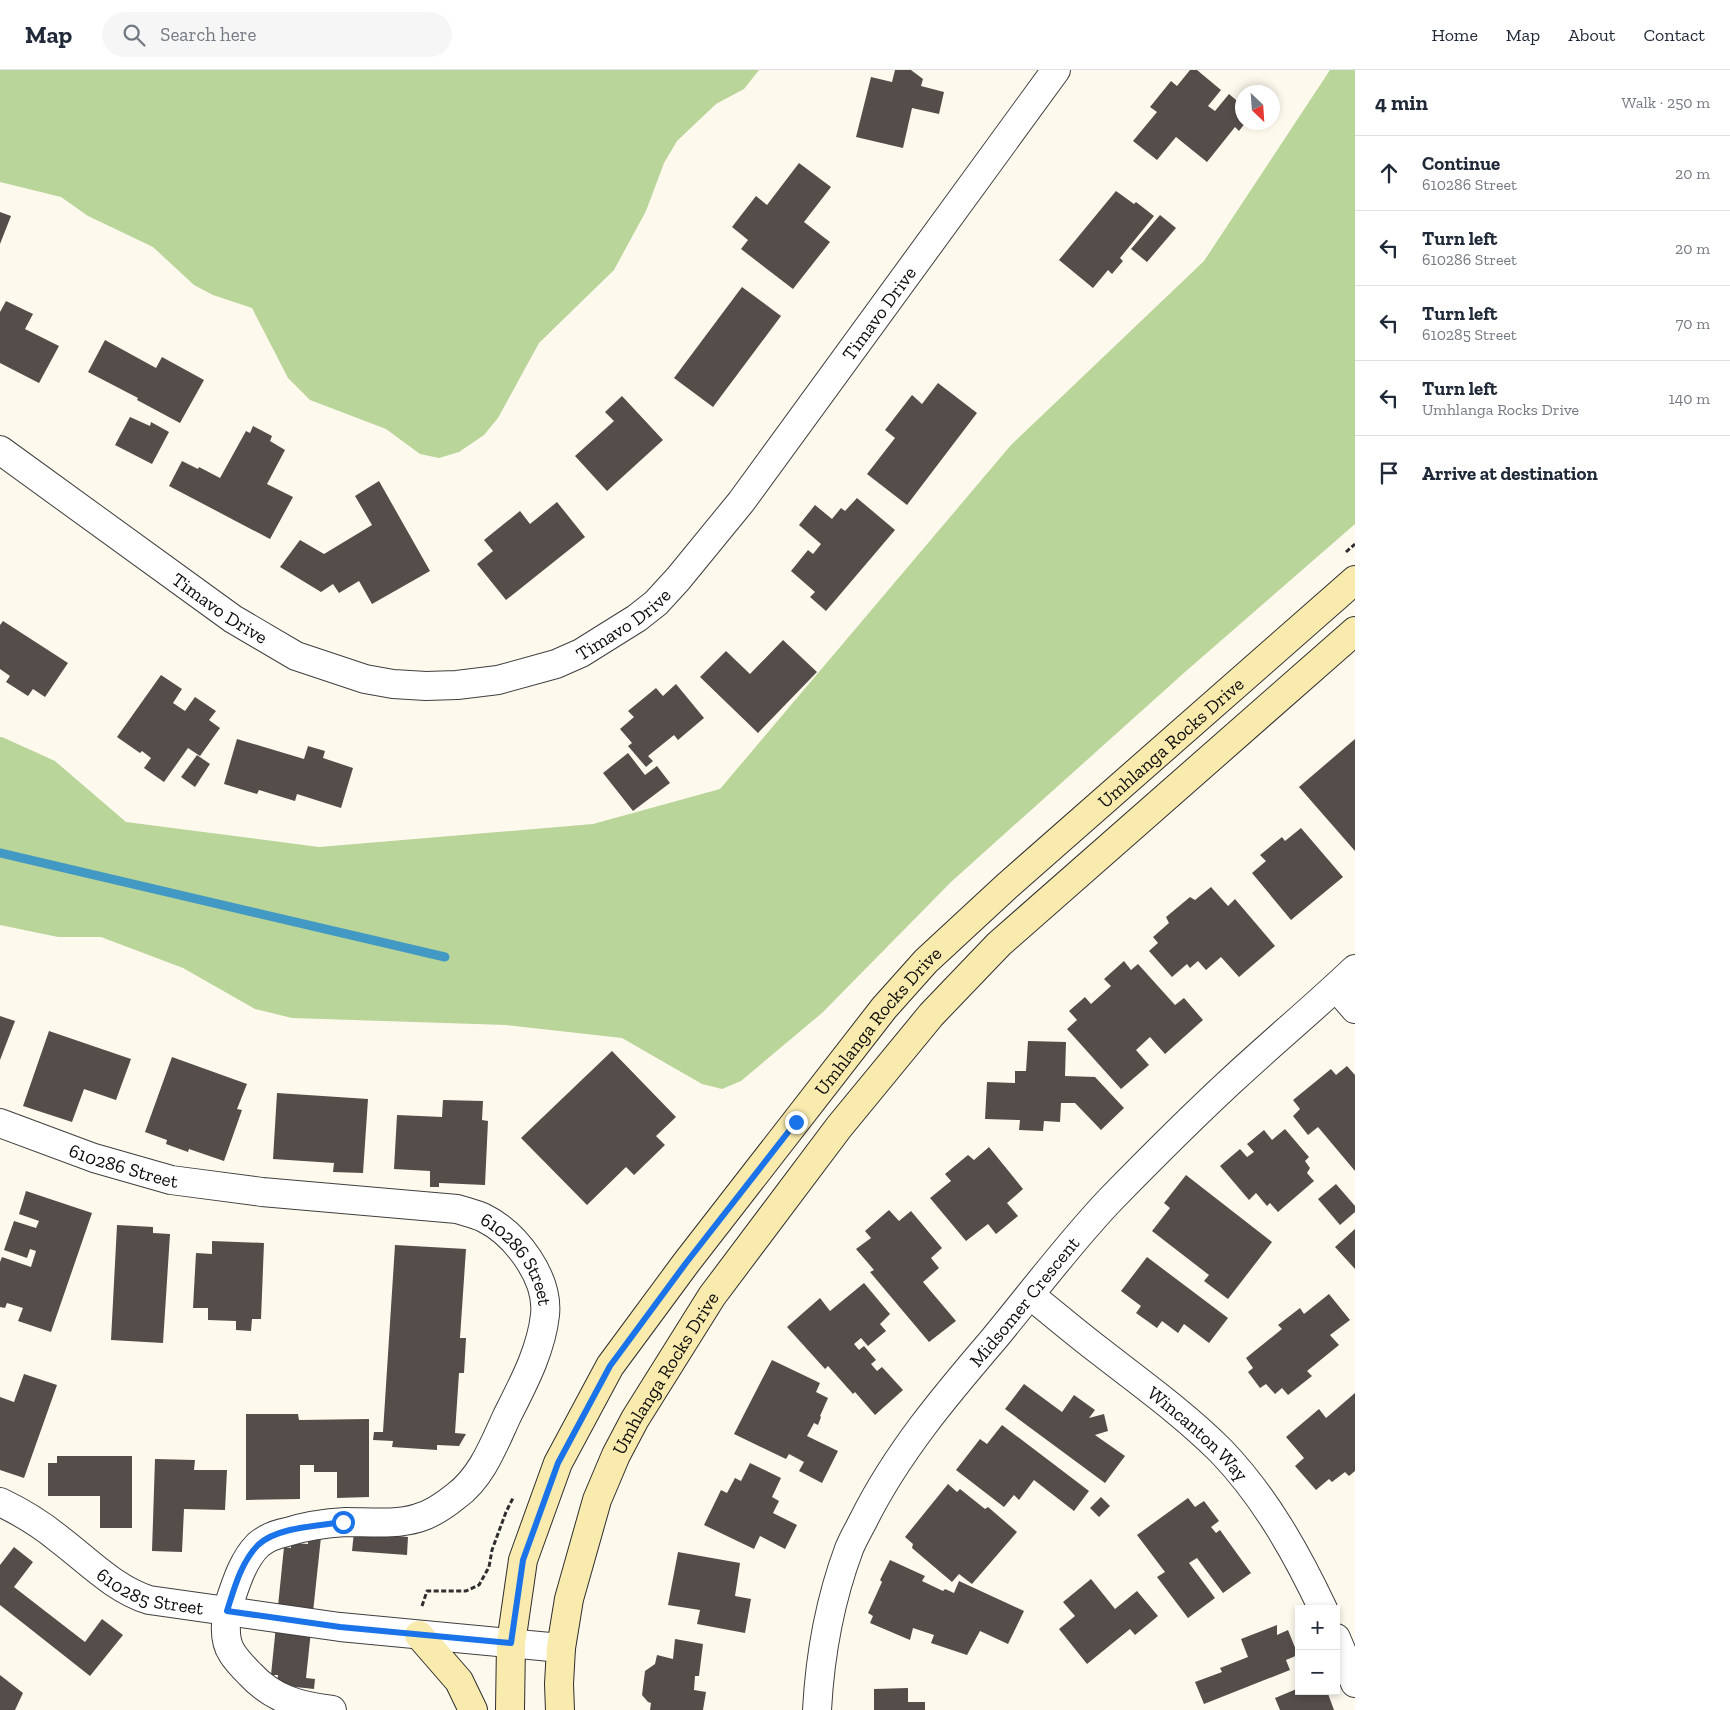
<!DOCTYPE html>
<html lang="en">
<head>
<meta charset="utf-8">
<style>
  :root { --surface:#fff; --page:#f6f6f7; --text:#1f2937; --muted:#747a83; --line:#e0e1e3 }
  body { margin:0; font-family:"Zilla Slab",serif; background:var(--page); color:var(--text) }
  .controls { position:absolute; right:15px; bottom:15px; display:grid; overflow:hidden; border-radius:0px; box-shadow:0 2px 8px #0003 }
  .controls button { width:45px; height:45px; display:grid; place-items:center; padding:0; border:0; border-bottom:1px solid var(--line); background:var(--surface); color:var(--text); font:25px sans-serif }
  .compass { position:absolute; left:1235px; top:15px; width:45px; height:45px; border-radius:50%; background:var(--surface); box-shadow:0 2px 8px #0003; rotate:155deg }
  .stop { position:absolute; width:15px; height:15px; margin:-11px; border:4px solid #1a73e8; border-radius:50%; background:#fff }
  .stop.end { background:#1a73e8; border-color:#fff; box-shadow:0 1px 5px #0008 }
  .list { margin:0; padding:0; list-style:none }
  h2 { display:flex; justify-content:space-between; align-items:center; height:65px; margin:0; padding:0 20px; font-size:21px }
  h2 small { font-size:16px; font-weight:400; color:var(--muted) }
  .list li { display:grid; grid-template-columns:32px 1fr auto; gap:15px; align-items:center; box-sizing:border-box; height:75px; padding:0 20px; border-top:1px solid var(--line) }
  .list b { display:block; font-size:19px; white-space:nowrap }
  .list p { margin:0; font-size:16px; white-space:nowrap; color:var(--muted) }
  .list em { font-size:16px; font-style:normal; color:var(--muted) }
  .icon { flex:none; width:28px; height:28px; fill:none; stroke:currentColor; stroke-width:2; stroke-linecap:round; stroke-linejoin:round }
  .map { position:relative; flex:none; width:1355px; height:1640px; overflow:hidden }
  header { display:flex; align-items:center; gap:30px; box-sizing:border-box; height:70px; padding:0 25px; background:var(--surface); border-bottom:1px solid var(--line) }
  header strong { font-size:24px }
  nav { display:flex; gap:28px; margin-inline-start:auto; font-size:18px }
  .search { width:350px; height:45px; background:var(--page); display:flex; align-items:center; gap:12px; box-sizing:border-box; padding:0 18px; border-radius:28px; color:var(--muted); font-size:19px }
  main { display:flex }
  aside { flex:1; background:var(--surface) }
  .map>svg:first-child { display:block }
  .forest { fill:#b9d59a }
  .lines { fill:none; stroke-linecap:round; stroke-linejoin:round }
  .stream { stroke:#4299c3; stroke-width:9 }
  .building { fill:#544d4a }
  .minor-casing { stroke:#3f3f3f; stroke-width:30 }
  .secondary-casing { stroke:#2e2e2e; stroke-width:30 }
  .path { stroke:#2e2e2e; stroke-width:3; stroke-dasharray:5 2.5; stroke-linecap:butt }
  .minor { stroke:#fff; stroke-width:28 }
  .secondary { stroke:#f9ebad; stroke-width:28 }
  .route { stroke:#1a73e8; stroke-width:6 }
  .labels { text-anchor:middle; stroke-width:5; stroke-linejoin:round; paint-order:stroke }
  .street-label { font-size:19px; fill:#0c0c0c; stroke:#fff }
</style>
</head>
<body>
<header>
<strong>Map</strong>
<div class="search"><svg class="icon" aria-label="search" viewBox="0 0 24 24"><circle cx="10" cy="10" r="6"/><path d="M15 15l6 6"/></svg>Search here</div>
<nav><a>Home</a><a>Map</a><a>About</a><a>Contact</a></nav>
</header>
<main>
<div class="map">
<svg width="1355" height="1640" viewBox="0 0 1355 1640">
  <rect width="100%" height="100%" fill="#fef9ed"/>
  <g class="forest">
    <path d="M0,0H759L744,19L716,34L677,71L664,93L646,141L614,200L539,273L498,348L484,365L459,382L439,388L420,384L386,359L310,330L288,308L252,238L213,225L194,215L153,177L88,146L61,127L0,112Z"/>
    <path d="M1330,0H1355V454L1185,602L951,812L822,943L741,1011L722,1019L702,1014L622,968L506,955L292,948L255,939L183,898L101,867H58L0,855V667H2L55,691L126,752L319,777L593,754L720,719L1011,375L1204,191Z"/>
  </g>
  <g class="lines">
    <path class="stream" d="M0,783L445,887"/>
  </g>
  <g class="building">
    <path d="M895,0H911L923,9L921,16L944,22L939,44L912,38L903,78L856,67L871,7L892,12Z"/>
    <path d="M1190,0H1197L1221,20L1208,36L1215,41L1229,24L1242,35V52H1246L1239,61L1235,57L1207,92L1176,67L1157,90L1133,71L1157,42L1150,37L1171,11L1177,16Z"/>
    <path d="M799,93L831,117L804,152L830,172L793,219L741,179L748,170L732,157L756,126L767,135Z"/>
    <path d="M1116,121L1134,134L1136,132L1154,146L1120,188L1123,191L1112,204L1108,200L1093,218L1059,190Z"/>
    <path d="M0,142L11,146L0,174Z"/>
    <path d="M1160,145L1176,158L1147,192L1131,179Z"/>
    <path d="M742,217L781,246L713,337L674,308Z"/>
    <path d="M6,231L33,244L25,259L59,276L39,313L0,293V242Z"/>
    <path d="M105,270L156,298L162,287L204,310L180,353L137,330L138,328L88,302Z"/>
    <path d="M938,313L977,343L907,435L867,404L895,368L885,360L912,325L922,334Z"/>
    <path d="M622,326L663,370L607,421L575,386L614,351L605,342Z"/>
    <path d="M130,347L150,356L151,352L169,362L152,394L115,375Z"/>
    <path d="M253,356L272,366L270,371L285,380L267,414L293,427L270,469L169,416L182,391L198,399L199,397L220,408L246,361L250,363Z"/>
    <path d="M379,411L430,501L372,534L359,511L339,523L333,514L321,522L280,497L300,470L324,484L372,455L355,426Z"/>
    <path d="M857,428L895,460L826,541L810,527L815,522L791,501L808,480L813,484L821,474L799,455L815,435L832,449L841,438L845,441Z"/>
    <path d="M557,432L585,467L506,530L477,494L493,481L484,470L520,441L530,454Z"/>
    <path d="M3,551L68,593L45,627L33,619L28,626L6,612L10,606L0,599V555Z"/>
    <path d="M783,570L817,602L758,663L700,607L726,581L750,604Z"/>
    <path d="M161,605L182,619L173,633L185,641L195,627L216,641L209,650L220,658L200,686L188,678L164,712L144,698L151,688L142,681L140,683L117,667Z"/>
    <path d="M676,614L704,648L678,670L674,665L648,686L653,691L646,697L628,676L632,673L620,659L634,647L628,641L656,618L663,626Z"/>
    <path d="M237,669L304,689L308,676L325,681L323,688L353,698L341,738L297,724L295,731L259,720L257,724L224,714Z"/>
    <path d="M1355,669V781L1299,717Z"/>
    <path d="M628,683L645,705L657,696L670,713L633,741L603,703Z"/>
    <path d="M197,685L210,694L195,717L181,707Z"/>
    <path d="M1301,758L1343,807L1291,850L1252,803L1266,791L1260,785L1282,767L1285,771Z"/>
    <path d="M1211,817L1228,836L1235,829L1275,876L1239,907L1221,887L1206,900L1198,891L1190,898L1187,894L1172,907L1149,881L1158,873L1153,867L1169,853L1166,847L1190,827L1195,830Z"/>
    <path d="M1124,891L1131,900L1138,894L1175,935L1184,928L1203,950L1165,984L1150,967L1136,980L1149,995L1121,1019L1067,959L1077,950L1069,941L1085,927L1091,934L1111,916L1104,909Z"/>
    <path d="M0,946L15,951L0,990Z"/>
    <path d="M49,961L131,989L116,1030L84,1019L72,1052L23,1036Z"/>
    <path d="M1028,971L1066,972L1065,1006L1095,1007L1124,1038L1101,1060L1075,1033H1061L1060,1052L1044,1051L1043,1061L1019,1060L1020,1050L985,1049L987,1012L1015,1013V1001H1026Z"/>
    <path d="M612,981L676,1047L656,1066L665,1075L634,1105L626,1097L587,1135L521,1068Z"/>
    <path d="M172,987L247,1014L237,1039L242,1040L224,1091L189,1079L188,1082L166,1074L167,1070L145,1062Z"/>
    <path d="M1347,996L1355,1005V1101L1318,1057L1308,1065L1293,1046L1300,1039L1293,1030L1331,999L1336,1005Z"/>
    <path d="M277,1023L368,1029L363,1103L333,1102L334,1093L273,1089Z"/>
    <path d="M443,1030L483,1031L482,1050L488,1051L485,1115L439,1113V1117H430V1101L394,1099L397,1045L442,1047Z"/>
    <path d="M1285,1059L1309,1087L1305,1091L1310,1098L1307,1103L1314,1111L1278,1142L1270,1133L1267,1136L1256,1123L1249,1130L1220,1096L1240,1079L1247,1087L1254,1082L1247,1074L1264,1060L1272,1070Z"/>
    <path d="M989,1077L1023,1119L1007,1133L1018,1146L996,1164L988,1154L966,1171L930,1128L951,1111L945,1104L968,1085L974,1090Z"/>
    <path d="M1186,1105L1272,1172L1228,1229L1204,1211L1209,1205L1152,1161L1170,1138L1164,1133Z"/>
    <path d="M1336,1114L1355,1136V1142L1340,1155L1318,1129Z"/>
    <path d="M26,1121L92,1143L51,1262L18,1251L23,1238L7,1233L5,1238L0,1237V1192L2,1187L31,1197L36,1181L30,1179L27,1188L4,1180L14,1151L36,1158L39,1151L19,1144Z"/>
    <path d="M889,1140L899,1151L911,1141L942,1178L931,1188L939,1198L923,1212L956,1251L929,1272L870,1202L874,1200L856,1179L871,1168L865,1161Z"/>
    <path d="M117,1155L153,1157V1163L170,1164L163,1273L111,1270Z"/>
    <path d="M1355,1159V1199L1335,1177Z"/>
    <path d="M212,1171L264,1173L261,1249H252L251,1261L236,1260V1251L208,1250V1238H193L196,1183L212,1184Z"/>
    <path d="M395,1175L466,1179L460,1268H466L464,1303H459L455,1363L466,1364L459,1376L437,1375V1380L392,1377L393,1371L373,1370L374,1362H383Z"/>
    <path d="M1147,1187L1228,1248L1209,1273L1184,1254L1178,1263L1162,1251L1157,1258L1136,1243L1141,1236L1121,1221Z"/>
    <path d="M864,1213L890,1244L880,1254L886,1261L868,1276L861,1268L854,1274L859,1280L864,1276L876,1290L871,1294L877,1301L882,1297L903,1320L875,1345L855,1322L853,1324L828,1296L825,1299L787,1257L820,1228L830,1241Z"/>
    <path d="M1329,1224L1350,1250L1330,1265L1339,1275L1307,1301L1312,1306L1288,1325L1282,1318L1275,1324L1266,1314L1260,1318L1248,1302L1253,1298L1246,1288L1282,1259L1278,1255L1300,1238L1304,1244Z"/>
    <path d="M772,1290L820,1313L816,1322L828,1328L820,1346L821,1347L818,1355L814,1353L807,1366L838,1381L822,1413L799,1401L804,1392L789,1384L786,1389L734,1364Z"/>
    <path d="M24,1304L57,1315L24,1408L0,1400V1327L14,1332Z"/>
    <path d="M1024,1314L1062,1342L1074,1325L1095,1340L1089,1348L1104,1344L1108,1361L1095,1365L1125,1386L1105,1413L1005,1339Z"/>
    <path d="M1355,1323V1401L1349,1406L1345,1402L1332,1412L1329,1409L1316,1420L1295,1396L1304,1388L1286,1367L1319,1339L1326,1348Z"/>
    <path d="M246,1344H298L299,1350L369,1349V1427L337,1428V1402H314V1395H300V1429L246,1430Z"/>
    <path d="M1002,1355L1089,1421L1074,1441L1034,1410L1019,1430L1014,1425L1004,1437L956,1400L980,1369L987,1374Z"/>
    <path d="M57,1386H132V1458H100V1426H48V1393H57Z"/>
    <path d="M155,1389L195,1390L194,1400H227L225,1440L184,1439L182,1482L152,1481Z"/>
    <path d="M750,1393L781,1408L772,1427L779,1431L773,1443L797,1455L785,1479L760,1466L754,1479L704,1455L721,1420L727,1423L735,1408L741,1411Z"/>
    <path d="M948,1414L957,1422L960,1419L985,1439L988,1437L1017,1462L972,1514L959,1504L952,1512L912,1478L913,1474L905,1467Z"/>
    <path d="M1101,1427L1110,1436L1099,1447L1090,1438Z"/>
    <path d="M1188,1428L1195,1437L1204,1431L1219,1451L1211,1457L1216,1463L1220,1460L1251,1503L1223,1523L1197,1488L1189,1493L1215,1528L1188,1548L1157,1507L1165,1502L1137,1465Z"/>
    <path d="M354,1462L408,1467L407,1485L352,1481Z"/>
    <path d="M308,1466L321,1467L306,1608L315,1609L314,1619L277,1615L278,1605H271L284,1477L291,1478V1473L308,1474Z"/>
    <path d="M14,1477L33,1492L14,1517L85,1572L102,1549L123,1565L90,1606L0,1535V1495Z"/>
    <path d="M678,1482L740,1493L735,1526L751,1529L745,1563L697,1554L700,1540L668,1535Z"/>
    <path d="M890,1490L925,1506L922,1511L943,1521L945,1519L954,1523L959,1511L1024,1541L1008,1574L980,1561L967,1585L931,1573L934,1565L913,1558L910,1570L870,1553L873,1546L868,1543L882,1512L880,1510Z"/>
    <path d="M1091,1509L1115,1539L1137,1521L1158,1546L1135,1565L1130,1559L1087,1594L1059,1559L1075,1546L1063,1532Z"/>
    <path d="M1277,1555V1565L1288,1560L1298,1585L1286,1590L1290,1600L1204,1634L1195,1612L1222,1602L1220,1598L1248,1587L1241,1569Z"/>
    <path d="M675,1569L703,1574L699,1606H695L694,1620L706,1622L703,1640H650L651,1633L648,1632L642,1625L645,1601L655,1594L657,1585L673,1589Z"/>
    <path d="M0,1605L23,1623L15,1640H0Z"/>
    <path d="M908,1618V1632H925V1640H874V1619Z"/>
    <path d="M1299,1618V1621H1327L1334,1640H1280L1275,1628Z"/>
  </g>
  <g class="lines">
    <g class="minor-casing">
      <g id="minor">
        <path id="s1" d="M0,380L233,549L296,586L365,609L393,614L426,616L457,615L498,610L556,594L581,583L637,548L656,533L678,509L741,432L1056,0"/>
        <path d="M1336,917L1355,939"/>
        <path id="s2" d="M0,1053L94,1088L171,1110L262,1122L457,1139C466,1142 476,1144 484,1148C516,1164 549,1208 545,1245C541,1281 523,1314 507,1346C494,1374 482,1407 456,1426C445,1435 432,1444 418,1448C396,1455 369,1452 346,1452C327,1453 306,1456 287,1462C277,1464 266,1468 258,1475C244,1489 237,1510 231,1528C226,1544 222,1568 232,1583C237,1591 244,1598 250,1604C273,1629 299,1636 332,1640"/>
        <path id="s3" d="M1030,1225C1054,1244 1077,1264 1101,1282C1142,1314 1184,1344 1221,1381C1265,1427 1296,1482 1323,1539"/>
        <path id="s4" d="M0,1432C21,1442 41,1454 59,1469C87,1490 114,1519 149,1530L340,1557L561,1578"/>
        <path d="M1336,1568L1355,1613"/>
        <path id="s5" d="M817,1640C820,1585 830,1530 849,1479C853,1469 859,1459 864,1449C897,1383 945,1326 993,1270C1032,1223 1069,1173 1111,1129C1151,1088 1191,1048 1232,1010C1273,972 1315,937 1355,899"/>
      </g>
    </g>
    <g class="secondary-casing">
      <g id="secondary">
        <path d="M419,1565L459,1611L473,1640"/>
        <path id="s6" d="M510,1640L511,1573L523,1490L558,1393L610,1296L686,1193L884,938L926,891L1007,816L1355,510"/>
        <path id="s7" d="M560,1640L559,1614L561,1578L569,1529L597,1430L616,1385L635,1349L712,1226L839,1057L931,945L999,874L1355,561"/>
      </g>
    </g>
    <g class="path">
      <path d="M1346,482L1355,474"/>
      <path d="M422,1536L427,1521H466L479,1515L489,1497L492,1480L506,1442L513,1428"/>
    </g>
    <use href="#minor" class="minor"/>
    <use href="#secondary" class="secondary"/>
  </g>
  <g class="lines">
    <path class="route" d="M343,1452C318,1456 277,1457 258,1475C241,1492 234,1519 227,1541L340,1557L511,1573L523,1490L558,1393L610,1296L686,1193L796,1052"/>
  </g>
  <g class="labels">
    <g class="street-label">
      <text dy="7" stroke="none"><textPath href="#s1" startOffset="1111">Timavo Drive</textPath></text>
      <text dy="7" stroke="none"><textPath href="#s1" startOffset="271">Timavo Drive</textPath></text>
      <text dy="7" stroke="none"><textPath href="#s1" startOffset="706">Timavo Drive</textPath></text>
      <text dy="7" stroke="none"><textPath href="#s6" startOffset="1206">Umhlanga Rocks Drive</textPath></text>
      <text dy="7" stroke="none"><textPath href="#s6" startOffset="801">Umhlanga Rocks Drive</textPath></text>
      <text dy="7" stroke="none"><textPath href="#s2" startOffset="131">610286 Street</textPath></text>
      <text dy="7" stroke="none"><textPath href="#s2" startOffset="551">610286 Street</textPath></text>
      <text dy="7" stroke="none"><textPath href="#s5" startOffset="469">Midsomer Crescent</textPath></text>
      <text dy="7" stroke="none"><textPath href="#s7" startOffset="359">Umhlanga Rocks Drive</textPath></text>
      <text dy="7" stroke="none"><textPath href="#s3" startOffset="218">Wincanton Way</textPath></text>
      <text dy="7" stroke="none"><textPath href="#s4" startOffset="178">610285 Street</textPath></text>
    </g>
  </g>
</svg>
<div class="controls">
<button>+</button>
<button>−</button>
</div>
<svg class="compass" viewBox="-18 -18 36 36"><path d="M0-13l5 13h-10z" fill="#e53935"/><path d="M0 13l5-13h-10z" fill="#747a83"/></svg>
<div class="stop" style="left:343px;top:1452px"></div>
<div class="stop end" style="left:796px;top:1052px"></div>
</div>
<aside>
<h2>4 min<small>Walk · 250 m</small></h2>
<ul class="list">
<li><svg class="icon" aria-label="ahead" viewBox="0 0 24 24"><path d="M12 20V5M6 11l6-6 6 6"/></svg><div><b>Continue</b><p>610286 Street</p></div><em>20 m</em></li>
<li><svg class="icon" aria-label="left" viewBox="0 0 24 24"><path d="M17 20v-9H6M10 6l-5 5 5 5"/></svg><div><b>Turn left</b><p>610286 Street</p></div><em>20 m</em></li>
<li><svg class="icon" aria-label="left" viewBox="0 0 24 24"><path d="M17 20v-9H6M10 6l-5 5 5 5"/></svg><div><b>Turn left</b><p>610285 Street</p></div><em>70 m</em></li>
<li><svg class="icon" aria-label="left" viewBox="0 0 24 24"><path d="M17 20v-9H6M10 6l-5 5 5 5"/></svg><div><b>Turn left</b><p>Umhlanga Rocks Drive</p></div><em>140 m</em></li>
<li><svg class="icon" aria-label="arrive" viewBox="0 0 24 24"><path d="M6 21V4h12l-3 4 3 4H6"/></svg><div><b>Arrive at destination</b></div></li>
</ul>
</aside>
</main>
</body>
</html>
